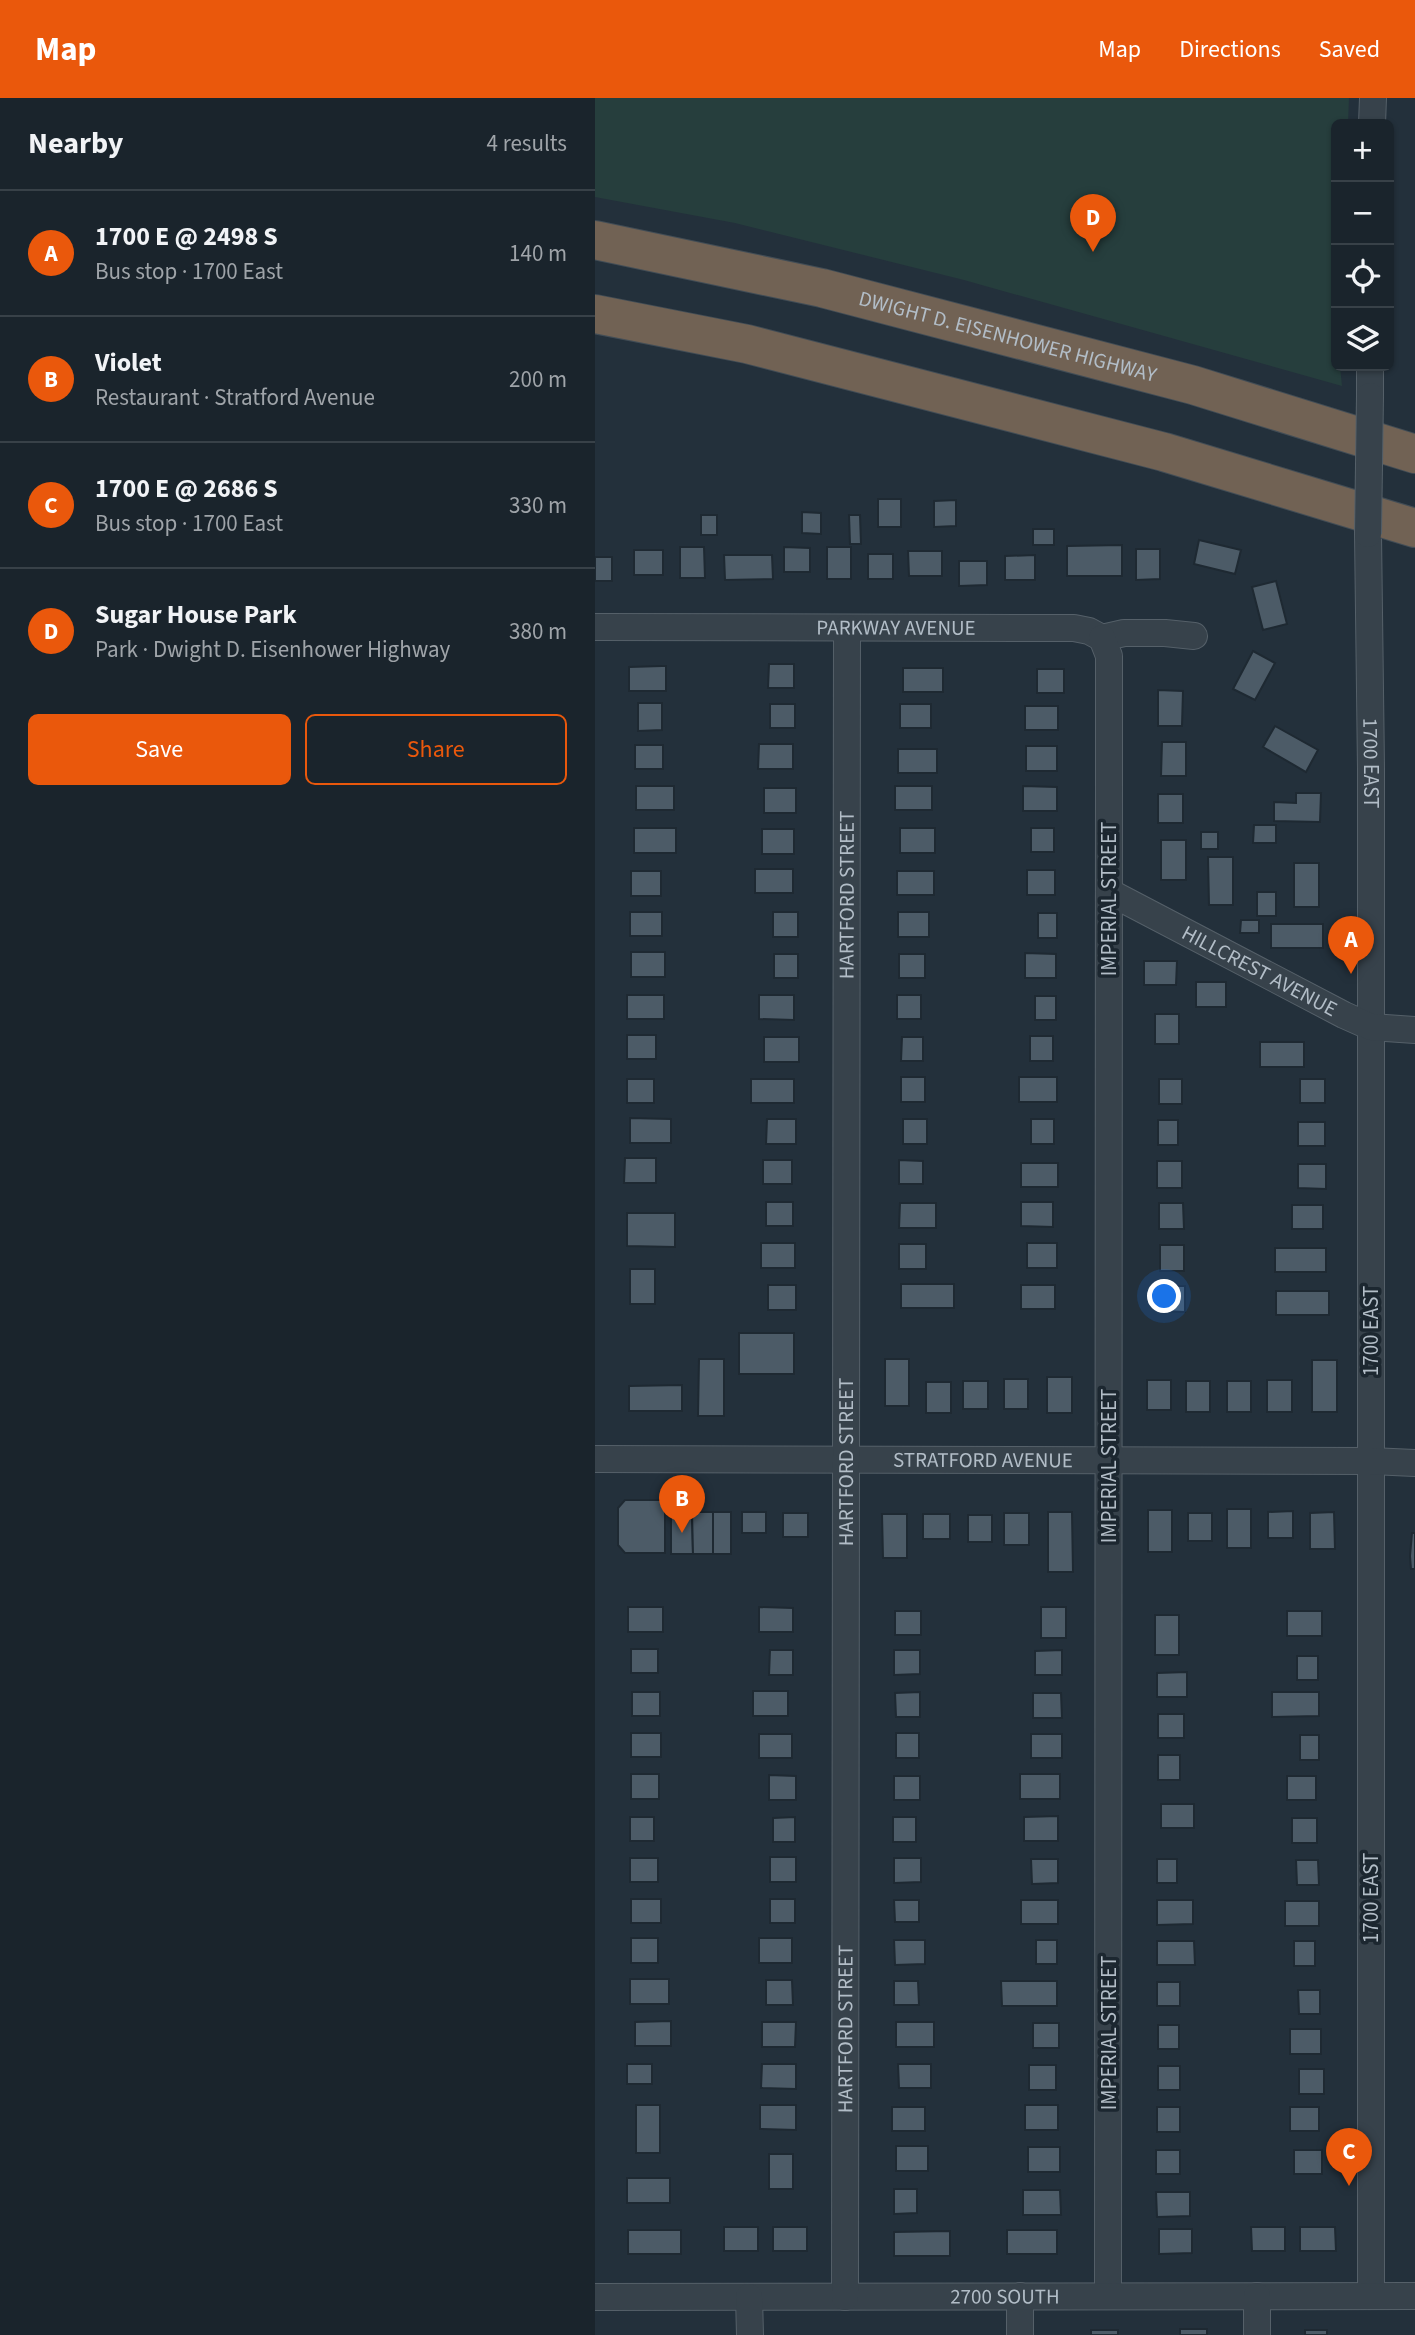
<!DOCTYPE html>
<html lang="en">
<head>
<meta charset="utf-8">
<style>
  :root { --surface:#1a242c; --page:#232c34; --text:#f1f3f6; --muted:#9fa4a9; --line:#384148; --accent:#ea580c }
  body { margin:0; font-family:"Source Sans 3",sans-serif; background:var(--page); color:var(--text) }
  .controls { position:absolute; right:21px; top:21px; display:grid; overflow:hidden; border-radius:10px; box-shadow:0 2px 5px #0004 }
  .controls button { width:63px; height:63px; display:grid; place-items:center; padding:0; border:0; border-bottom:2px solid var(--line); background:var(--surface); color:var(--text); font:35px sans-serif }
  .you { position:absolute; left:570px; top:1199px; width:24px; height:24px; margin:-18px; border:5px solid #fff; border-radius:50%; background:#1a73e8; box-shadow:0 0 0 10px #1a73e833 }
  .badge { display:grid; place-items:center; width:46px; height:46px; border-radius:50%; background:var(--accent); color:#fff; font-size:23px; font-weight:700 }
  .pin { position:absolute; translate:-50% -58px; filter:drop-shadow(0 2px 4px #0008) }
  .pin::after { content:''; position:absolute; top:37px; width:24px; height:21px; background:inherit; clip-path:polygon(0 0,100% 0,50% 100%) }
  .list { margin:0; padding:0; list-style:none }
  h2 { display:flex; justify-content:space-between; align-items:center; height:91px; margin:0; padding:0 28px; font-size:30px }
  h2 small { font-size:23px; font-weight:400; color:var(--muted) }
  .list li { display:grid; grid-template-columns:46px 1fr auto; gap:21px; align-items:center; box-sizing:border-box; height:126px; padding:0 28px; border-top:2px solid var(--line) }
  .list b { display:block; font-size:26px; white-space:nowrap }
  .list p { margin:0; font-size:23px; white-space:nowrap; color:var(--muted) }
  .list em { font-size:23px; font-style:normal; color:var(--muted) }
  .actions { display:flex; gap:14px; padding:21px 28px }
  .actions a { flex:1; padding:16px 0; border:2px solid var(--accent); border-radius:10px; text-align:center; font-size:24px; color:var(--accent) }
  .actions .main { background:var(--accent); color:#fff }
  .icon { flex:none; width:38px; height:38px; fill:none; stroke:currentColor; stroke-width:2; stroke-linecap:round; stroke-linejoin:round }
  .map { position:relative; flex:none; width:820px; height:2237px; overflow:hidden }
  header { display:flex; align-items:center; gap:42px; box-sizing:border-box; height:98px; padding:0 35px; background:var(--accent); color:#fff }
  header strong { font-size:33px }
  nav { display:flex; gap:38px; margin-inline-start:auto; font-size:24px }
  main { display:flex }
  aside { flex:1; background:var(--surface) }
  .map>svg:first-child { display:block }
  .green { fill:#263e3d }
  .building { fill:#4c5b67; stroke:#1e2932; stroke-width:2 }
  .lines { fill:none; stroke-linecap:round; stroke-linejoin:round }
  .minor-casing { stroke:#556069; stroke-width:28 }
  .highway-casing { stroke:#424d56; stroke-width:40 }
  .minor { stroke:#37424b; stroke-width:26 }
  .highway { stroke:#716254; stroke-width:38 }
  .minor-bridge-casing { stroke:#556069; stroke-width:28; stroke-linecap:butt }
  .minor-bridge { stroke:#37424b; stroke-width:26 }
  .labels { text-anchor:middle; stroke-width:7; stroke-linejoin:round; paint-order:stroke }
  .street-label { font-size:21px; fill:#b2bdc7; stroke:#1c2730 }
</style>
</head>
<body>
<header>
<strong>Map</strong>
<nav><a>Map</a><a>Directions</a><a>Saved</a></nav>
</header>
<main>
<aside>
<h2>Nearby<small>4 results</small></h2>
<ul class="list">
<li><span class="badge">A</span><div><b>1700 E @ 2498 S</b><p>Bus stop · 1700 East</p></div><em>140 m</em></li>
<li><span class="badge">B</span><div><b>Violet</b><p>Restaurant · Stratford Avenue</p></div><em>200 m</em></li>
<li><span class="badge">C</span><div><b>1700 E @ 2686 S</b><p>Bus stop · 1700 East</p></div><em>330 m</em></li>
<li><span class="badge">D</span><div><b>Sugar House Park</b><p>Park · Dwight D. Eisenhower Highway</p></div><em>380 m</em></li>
</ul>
<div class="actions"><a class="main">Save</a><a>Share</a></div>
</aside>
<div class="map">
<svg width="820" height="2237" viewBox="0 0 820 2237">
  <rect width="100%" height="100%" fill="#23303b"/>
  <path class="green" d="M0,0H754L753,26H741V268H745L747,288L369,182L140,125L0,99Z"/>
  <g class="building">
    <rect x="283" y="401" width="23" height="28"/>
    <path d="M361,402V428L339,429V403Z"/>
    <path d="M207,414L226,415V436L207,435Z"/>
    <rect x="106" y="417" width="16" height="20"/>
    <path d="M254,417H265L266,446H255Z"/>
    <rect x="438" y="431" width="21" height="16"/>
    <path d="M604,442L646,452L640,476L599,466Z"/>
    <path d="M527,447V478H472V448Z"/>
    <path d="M85,449H109L110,480H85Z"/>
    <path d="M189,449L215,450V474H189Z"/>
    <rect x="232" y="449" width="24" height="32"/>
    <path d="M541,451H565V481L541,482Z"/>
    <rect x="39" y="452" width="29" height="25"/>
    <path d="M313,453H347V478H314Z"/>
    <rect x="273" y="456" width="25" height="25"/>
    <path d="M129,457H177L178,481L130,482Z"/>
    <path d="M440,457V482H410V458Z"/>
    <rect x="0" y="459" width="17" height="24"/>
    <path d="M364,463H392V487L364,488Z"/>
    <path d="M681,483L692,526L668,532L657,489Z"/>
    <path d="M658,553L680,565L660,602L638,591Z"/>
    <path d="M174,566H199V590H173Z"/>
    <path d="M67,568H71V593H34V569Z"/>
    <rect x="308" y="570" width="40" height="24"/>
    <rect x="442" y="571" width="27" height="24"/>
    <path d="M563,592L588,593L587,628H563Z"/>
    <path d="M43,605H67V632L43,633Z"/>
    <rect x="175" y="606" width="25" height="24"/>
    <rect x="305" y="606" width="31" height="24"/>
    <rect x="430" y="608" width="33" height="24"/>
    <path d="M680,628L723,652L711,674L668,649Z"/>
    <path d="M567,644H591V678H566Z"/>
    <path d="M164,646H198V671H163Z"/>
    <rect x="40" y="647" width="28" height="24"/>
    <rect x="431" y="648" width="31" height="25"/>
    <rect x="303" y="651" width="39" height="24"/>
    <rect x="41" y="688" width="38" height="24"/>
    <rect x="300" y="688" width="37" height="24"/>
    <path d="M428,688L462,689V713H428Z"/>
    <rect x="169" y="690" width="32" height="25"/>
    <path d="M701,695H726L725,724L679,723V704L701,705Z"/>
    <rect x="563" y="696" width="25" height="29"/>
    <path d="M659,727H681V745H658Z"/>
    <rect x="39" y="730" width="42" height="25"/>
    <rect x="305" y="730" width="35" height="25"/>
    <rect x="436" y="730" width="23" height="24"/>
    <rect x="167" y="731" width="32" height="25"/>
    <rect x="606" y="734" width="17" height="17"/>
    <rect x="566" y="742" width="25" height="40"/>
    <path d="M613,759H638V807H614Z"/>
    <rect x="699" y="765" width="25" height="44"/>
    <rect x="160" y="771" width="38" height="24"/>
    <rect x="432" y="772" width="28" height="25"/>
    <rect x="36" y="773" width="30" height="25"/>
    <rect x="302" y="773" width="37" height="24"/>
    <rect x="662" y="794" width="19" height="24"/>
    <rect x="35" y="814" width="32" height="24"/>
    <rect x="178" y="814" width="25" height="25"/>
    <rect x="303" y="814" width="31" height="25"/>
    <rect x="443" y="815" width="19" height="25"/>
    <path d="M646,822H664V835H645Z"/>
    <rect x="676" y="826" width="52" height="24"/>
    <rect x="36" y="854" width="34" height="25"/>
    <path d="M430,855L461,856V880H430Z"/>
    <rect x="179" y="856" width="24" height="24"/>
    <rect x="304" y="856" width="26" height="24"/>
    <path d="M549,863H582L581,887H549Z"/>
    <rect x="601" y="884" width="30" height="25"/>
    <rect x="32" y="897" width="37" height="24"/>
    <path d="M164,897H199V922L164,921Z"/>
    <rect x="302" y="897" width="24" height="24"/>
    <rect x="440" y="898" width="21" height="24"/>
    <rect x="560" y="916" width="24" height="30"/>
    <rect x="32" y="937" width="29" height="24"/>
    <rect x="435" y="938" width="23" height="25"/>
    <rect x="169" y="939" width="35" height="25"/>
    <path d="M307,939H328V963H306Z"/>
    <rect x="665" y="944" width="44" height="25"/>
    <rect x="306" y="979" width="24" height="25"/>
    <rect x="424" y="979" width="38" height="25"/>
    <rect x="32" y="981" width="27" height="24"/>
    <rect x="156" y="981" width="43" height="24"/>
    <rect x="564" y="981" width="23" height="25"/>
    <rect x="705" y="981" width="25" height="24"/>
    <path d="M35,1020L76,1021V1045H35Z"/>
    <path d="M172,1021H201V1046H171Z"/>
    <rect x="308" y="1021" width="24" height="25"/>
    <rect x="436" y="1021" width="23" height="25"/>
    <rect x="563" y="1022" width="20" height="25"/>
    <rect x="703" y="1024" width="27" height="24"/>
    <path d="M30,1060H61V1085H29Z"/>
    <rect x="168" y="1062" width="29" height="24"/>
    <path d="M304,1062L328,1063V1086H304Z"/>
    <rect x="562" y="1063" width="25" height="27"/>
    <rect x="426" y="1065" width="37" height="24"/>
    <path d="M703,1066H731V1091L703,1090Z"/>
    <rect x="171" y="1104" width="27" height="24"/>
    <path d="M426,1104H458V1129L426,1128Z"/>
    <path d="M305,1105H341V1130H304Z"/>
    <path d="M564,1105H588L589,1131H564Z"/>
    <rect x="697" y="1107" width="31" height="24"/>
    <path d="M32,1115H80V1149L32,1148Z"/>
    <rect x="166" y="1145" width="34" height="25"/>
    <rect x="432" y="1145" width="30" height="25"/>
    <rect x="304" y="1146" width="27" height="25"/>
    <rect x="565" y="1147" width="24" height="26"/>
    <rect x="680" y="1150" width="51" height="24"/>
    <rect x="35" y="1171" width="25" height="35"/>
    <rect x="306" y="1186" width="53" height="24"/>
    <rect x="173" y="1187" width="28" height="25"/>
    <rect x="426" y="1187" width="34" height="24"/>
    <path d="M565,1188H590V1214L565,1213Z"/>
    <rect x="681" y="1193" width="53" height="24"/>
    <rect x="144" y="1235" width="55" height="41"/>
    <path d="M104,1261H129V1318H103Z"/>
    <rect x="290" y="1261" width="24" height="47"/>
    <rect x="717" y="1262" width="25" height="52"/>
    <rect x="452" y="1279" width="25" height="36"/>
    <rect x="409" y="1281" width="24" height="30"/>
    <rect x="552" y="1282" width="24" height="30"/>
    <rect x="672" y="1282" width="25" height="32"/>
    <rect x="368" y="1283" width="25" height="28"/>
    <rect x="591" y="1283" width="24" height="31"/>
    <rect x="632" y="1283" width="24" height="31"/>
    <rect x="331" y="1284" width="25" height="31"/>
    <path d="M87,1287V1313H34V1288Z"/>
    <path d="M30,1402H70V1455H30L23,1447V1410Z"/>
    <rect x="632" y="1411" width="24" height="39"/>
    <rect x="553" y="1412" width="24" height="42"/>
    <path d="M698,1413V1440H673V1414Z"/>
    <path d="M76,1414H97L98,1456H76Z"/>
    <path d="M97,1414H118V1456H98Z"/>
    <rect x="118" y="1414" width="18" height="42"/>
    <rect x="147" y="1414" width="24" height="21"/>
    <path d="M453,1414H477L478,1474H453Z"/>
    <path d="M739,1414L740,1451H715V1415Z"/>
    <rect x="188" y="1415" width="25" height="24"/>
    <rect x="409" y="1415" width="25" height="32"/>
    <rect x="593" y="1415" width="24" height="28"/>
    <path d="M287,1416H312V1460H288Z"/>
    <rect x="328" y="1416" width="27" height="25"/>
    <rect x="373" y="1417" width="24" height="27"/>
    <path d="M817,1435H820V1471H816L815,1458Z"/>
    <rect x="33" y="1509" width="35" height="25"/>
    <path d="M164,1509L198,1510V1534H164Z"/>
    <rect x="446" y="1509" width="25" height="31"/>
    <rect x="300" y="1513" width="26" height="24"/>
    <rect x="692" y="1513" width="35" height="25"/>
    <rect x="560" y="1517" width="24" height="40"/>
    <rect x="36" y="1551" width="27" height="24"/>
    <path d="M175,1552H198V1577H174Z"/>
    <path d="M299,1552H325V1576L299,1577Z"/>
    <path d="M467,1552V1577H440V1553Z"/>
    <rect x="702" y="1558" width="21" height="24"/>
    <path d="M592,1574V1599H562V1575Z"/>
    <rect x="158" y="1593" width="35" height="25"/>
    <rect x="37" y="1594" width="28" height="24"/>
    <path d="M325,1594V1619H301L300,1595Z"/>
    <path d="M677,1594H724V1618L677,1619Z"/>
    <path d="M438,1595H466L467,1620H438Z"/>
    <rect x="563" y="1616" width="26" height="24"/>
    <rect x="36" y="1635" width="30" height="24"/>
    <rect x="301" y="1635" width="23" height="25"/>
    <rect x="164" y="1636" width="33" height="24"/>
    <rect x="436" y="1636" width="31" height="24"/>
    <rect x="705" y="1637" width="19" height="25"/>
    <rect x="563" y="1657" width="22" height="25"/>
    <rect x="36" y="1676" width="28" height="25"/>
    <rect x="425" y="1676" width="40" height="25"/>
    <path d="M174,1677L201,1678V1702H174Z"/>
    <rect x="299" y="1678" width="26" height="24"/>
    <rect x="692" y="1678" width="29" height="24"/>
    <rect x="566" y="1706" width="33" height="24"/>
    <path d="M463,1718V1743H429V1719Z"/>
    <rect x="35" y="1719" width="24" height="24"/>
    <path d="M200,1719V1744H178V1720Z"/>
    <rect x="298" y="1719" width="23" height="25"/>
    <rect x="697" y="1720" width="25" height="25"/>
    <rect x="175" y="1759" width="26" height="25"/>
    <rect x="35" y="1760" width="28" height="24"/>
    <path d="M299,1760H326V1784L299,1785Z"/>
    <path d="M436,1761H463V1785L437,1786Z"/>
    <rect x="562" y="1761" width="20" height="24"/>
    <path d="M701,1762H723L724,1787H702Z"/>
    <rect x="36" y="1801" width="30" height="24"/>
    <rect x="175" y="1801" width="25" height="24"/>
    <path d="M299,1802H324V1824H300Z"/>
    <rect x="426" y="1802" width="37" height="24"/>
    <path d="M562,1802H598V1826L562,1827Z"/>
    <rect x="690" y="1803" width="34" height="25"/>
    <rect x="36" y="1840" width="27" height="25"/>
    <rect x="164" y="1840" width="33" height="25"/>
    <path d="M299,1842H330V1866L300,1867Z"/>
    <rect x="441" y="1842" width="21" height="24"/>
    <path d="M562,1843H599L600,1867H562Z"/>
    <rect x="699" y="1843" width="21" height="25"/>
    <rect x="35" y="1881" width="39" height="25"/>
    <path d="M171,1882H197L198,1907H171Z"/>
    <path d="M299,1883H323L324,1907H299Z"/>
    <path d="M406,1883H462V1908H407Z"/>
    <rect x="562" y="1884" width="23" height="24"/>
    <path d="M703,1892H725V1916H704Z"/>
    <path d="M76,1923V1948H40V1924Z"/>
    <path d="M167,1924H201L200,1949H167Z"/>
    <rect x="301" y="1924" width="38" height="25"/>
    <rect x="438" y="1925" width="26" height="25"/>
    <rect x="563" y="1927" width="21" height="24"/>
    <rect x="695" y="1931" width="31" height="25"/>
    <rect x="32" y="1966" width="25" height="20"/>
    <path d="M167,1966H201V1991L166,1990Z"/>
    <path d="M303,1966H336V1990H304Z"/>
    <rect x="434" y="1967" width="27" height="25"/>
    <rect x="563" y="1968" width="22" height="24"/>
    <rect x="704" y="1971" width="25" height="25"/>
    <rect x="41" y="2007" width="24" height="48"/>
    <path d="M165,2007H201V2032L165,2031Z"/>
    <rect x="430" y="2007" width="33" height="25"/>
    <rect x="297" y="2009" width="33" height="24"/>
    <rect x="562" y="2009" width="23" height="25"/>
    <rect x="695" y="2009" width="29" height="24"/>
    <rect x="301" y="2048" width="32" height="25"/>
    <rect x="433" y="2049" width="32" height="25"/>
    <rect x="561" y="2052" width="24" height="24"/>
    <rect x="699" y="2052" width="28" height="24"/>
    <rect x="174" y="2056" width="24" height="35"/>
    <rect x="32" y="2080" width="43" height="25"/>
    <path d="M299,2091H322V2115L299,2116Z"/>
    <path d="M428,2092H465L466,2117H428Z"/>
    <path d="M561,2094H595V2118L562,2119Z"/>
    <rect x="129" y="2129" width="34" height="24"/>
    <rect x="178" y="2129" width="34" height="24"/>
    <path d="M656,2129H690V2153H657Z"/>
    <path d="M705,2129H740L741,2153H705Z"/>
    <path d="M564,2131H597V2155L564,2156Z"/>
    <rect x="33" y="2132" width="53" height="24"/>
    <rect x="412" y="2132" width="50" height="24"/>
    <path d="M355,2133V2158H299V2134Z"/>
    <rect x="585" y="2231" width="27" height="6"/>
    <rect x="496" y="2232" width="27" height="5"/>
    <rect x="710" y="2232" width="22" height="5"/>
  </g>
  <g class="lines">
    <g class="minor-casing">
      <g id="minor">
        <path d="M777,26L778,0"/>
        <path d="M775,298V268"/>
        <path id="s1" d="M773,436L776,671V2198"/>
        <path id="s2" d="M0,529L479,530L494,533L507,540L529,535H570L599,538"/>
        <path d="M507,540L514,558V683L513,2198"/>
        <path id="s3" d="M514,794L749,917L776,929L820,932"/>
        <path id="s4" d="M0,1361L776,1363L820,1365"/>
        <path d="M425,2198V2237"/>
        <path id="s5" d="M0,2199L820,2198"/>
        <path d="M154,2199L155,2237"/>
        <path id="s6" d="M250,2199L252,530"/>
        <path d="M662,2237V2198"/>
      </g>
    </g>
    <g class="highway-casing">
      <g id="highway">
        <path id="s7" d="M0,142L227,190L598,287L820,356"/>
        <path d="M0,216L152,246L569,354L820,430"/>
      </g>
    </g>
    <use href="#minor" class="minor"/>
    <use href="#highway" class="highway"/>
    <g class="minor-bridge-casing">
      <path id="minor-bridge" d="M773,436L775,298"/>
    </g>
    <use href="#minor-bridge" class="minor-bridge"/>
  </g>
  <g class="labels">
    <g class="street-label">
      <text dy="7" stroke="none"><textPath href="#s7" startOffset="424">DWIGHT D. EISENHOWER HIGHWAY</textPath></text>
      <text dy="7" stroke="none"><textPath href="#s2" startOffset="301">PARKWAY AVENUE</textPath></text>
      <text dy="7" stroke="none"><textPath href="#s1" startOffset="229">1700 EAST</textPath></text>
      <text dy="7" stroke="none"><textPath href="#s6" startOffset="1402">HARTFORD STREET</textPath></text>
      <text transform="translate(514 801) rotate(-90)" y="7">IMPERIAL STREET</text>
      <text dy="7" stroke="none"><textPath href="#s3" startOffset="170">HILLCREST AVENUE</textPath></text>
      <text transform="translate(776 1233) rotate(-90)" y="7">1700 EAST</text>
      <text dy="7" stroke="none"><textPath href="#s4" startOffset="388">STRATFORD AVENUE</textPath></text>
      <text dy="7" stroke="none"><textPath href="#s6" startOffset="835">HARTFORD STREET</textPath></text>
      <text transform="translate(514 1368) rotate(-90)" y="7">IMPERIAL STREET</text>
      <text transform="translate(776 1800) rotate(-90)" y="7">1700 EAST</text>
      <text dy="7" stroke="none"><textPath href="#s6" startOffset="268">HARTFORD STREET</textPath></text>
      <text transform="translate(514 1935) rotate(-90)" y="7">IMPERIAL STREET</text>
      <text dy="7" stroke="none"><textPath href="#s5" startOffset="410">2700 SOUTH</textPath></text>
    </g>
  </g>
</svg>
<div class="controls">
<button>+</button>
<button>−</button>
<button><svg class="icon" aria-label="locate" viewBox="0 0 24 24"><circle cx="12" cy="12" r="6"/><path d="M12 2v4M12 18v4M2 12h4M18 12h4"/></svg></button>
<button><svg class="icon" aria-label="layers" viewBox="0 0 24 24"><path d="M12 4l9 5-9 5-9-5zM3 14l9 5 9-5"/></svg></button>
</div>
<div class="you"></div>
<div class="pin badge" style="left:756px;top:876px">A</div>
<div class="pin badge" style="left:87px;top:1435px">B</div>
<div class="pin badge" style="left:754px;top:2088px">C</div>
<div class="pin badge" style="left:498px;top:154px">D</div>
</div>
</main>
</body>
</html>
